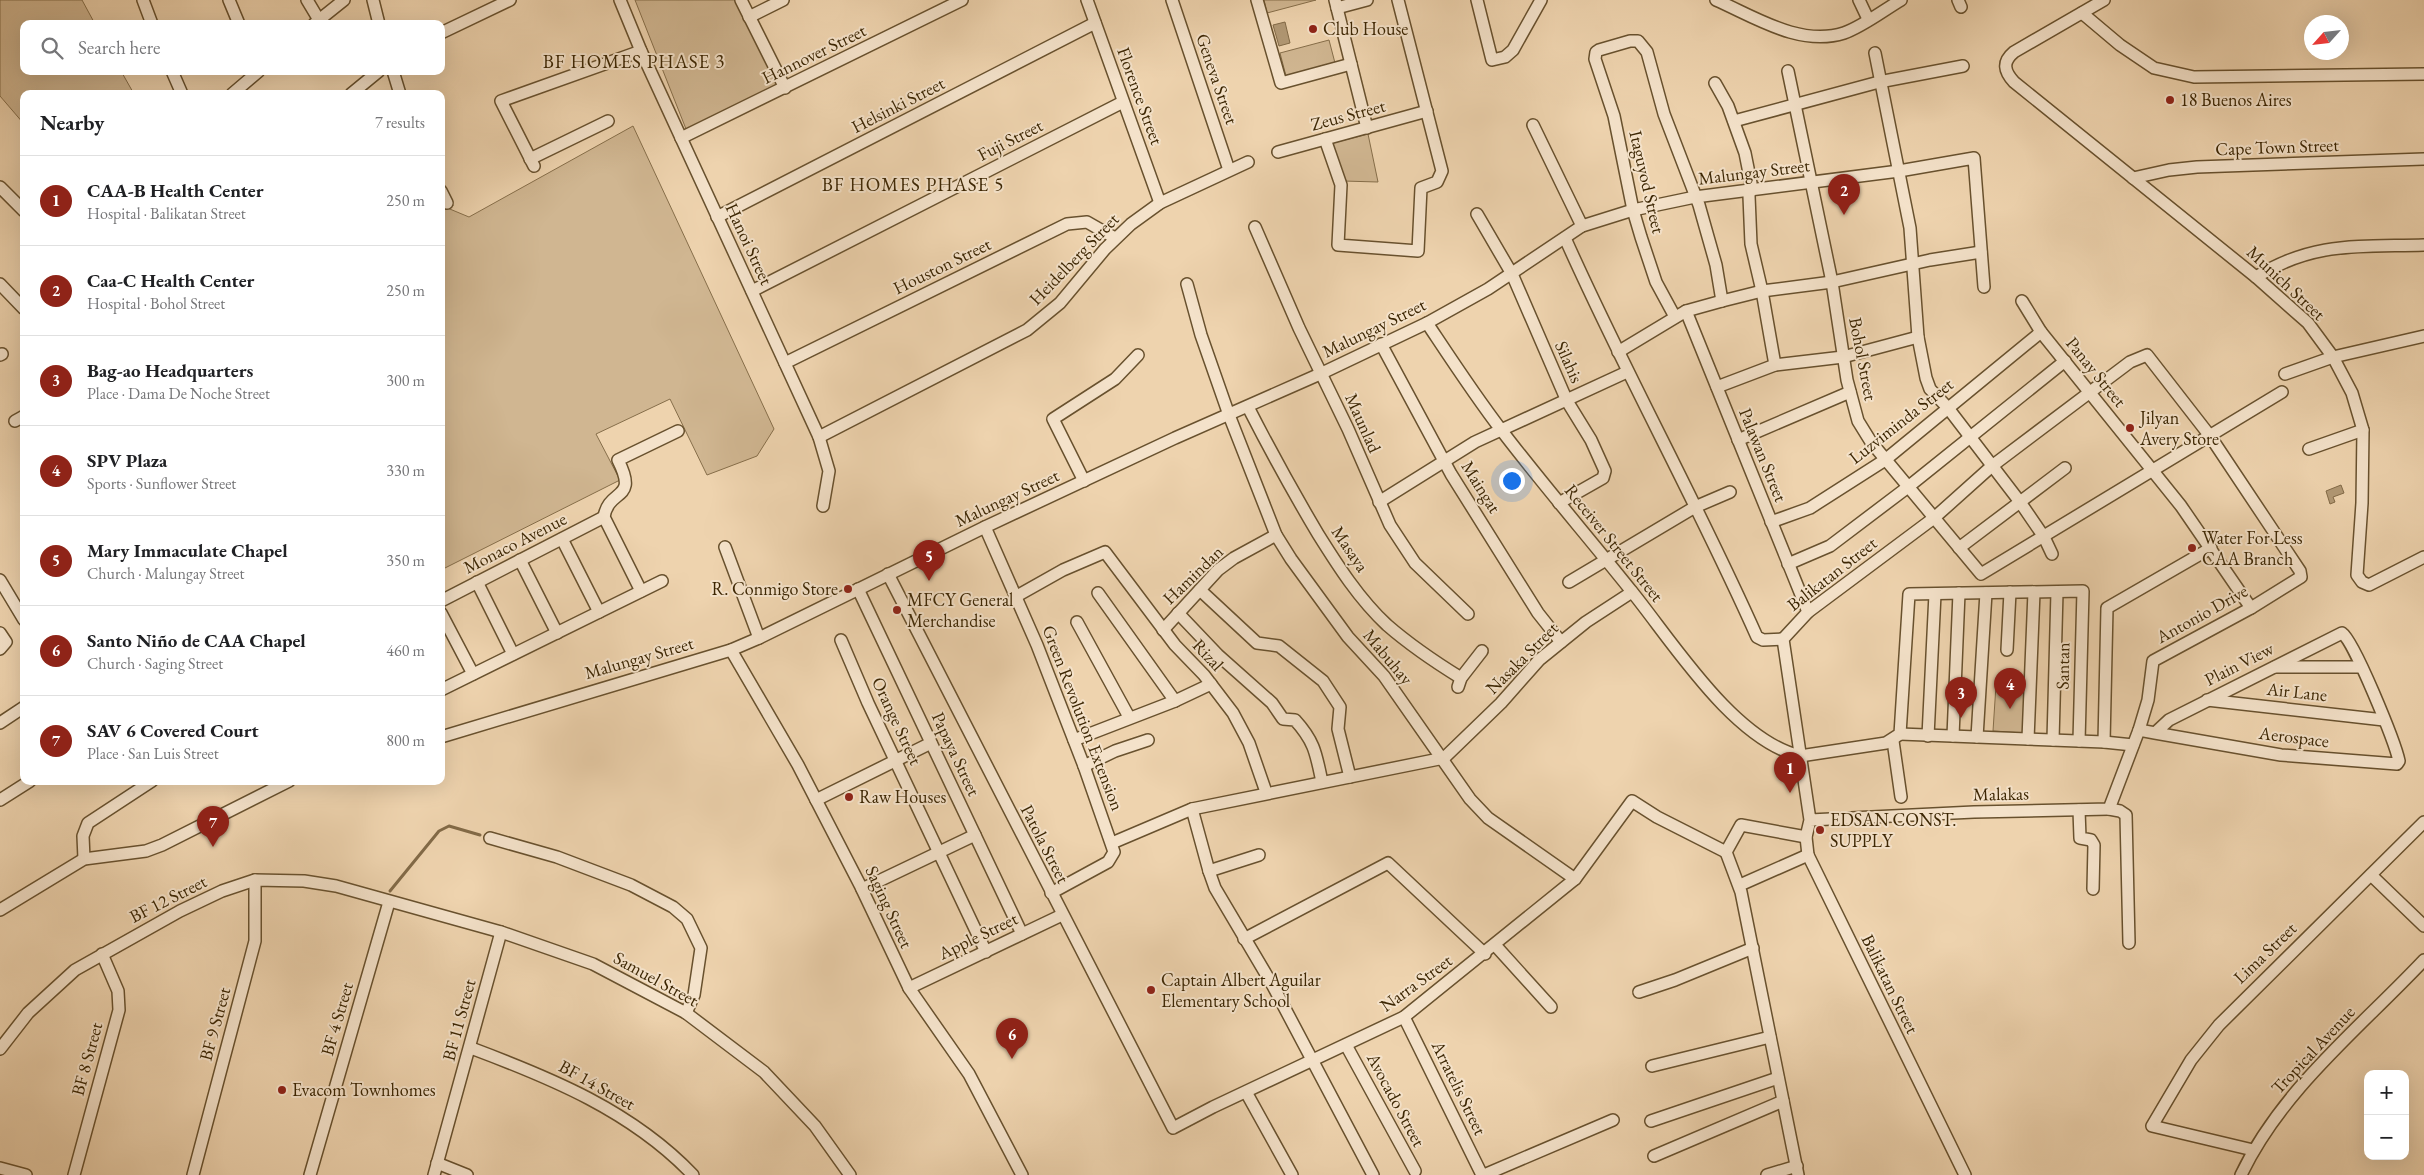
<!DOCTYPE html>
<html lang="en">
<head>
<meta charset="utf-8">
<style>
  :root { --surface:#fff; --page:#f2f2f2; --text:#202124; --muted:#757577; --line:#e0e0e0; --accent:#8f2418 }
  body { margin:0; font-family:"EB Garamond",serif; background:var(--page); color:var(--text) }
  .controls { position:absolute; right:15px; bottom:15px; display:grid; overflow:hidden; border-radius:10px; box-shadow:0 5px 20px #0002 }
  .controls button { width:45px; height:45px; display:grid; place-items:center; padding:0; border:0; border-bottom:1px solid var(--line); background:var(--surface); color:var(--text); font:25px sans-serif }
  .compass { position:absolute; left:2304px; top:15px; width:45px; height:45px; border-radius:50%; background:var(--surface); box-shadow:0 5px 20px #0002; rotate:243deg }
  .you { position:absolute; left:1511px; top:480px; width:18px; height:18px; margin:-12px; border:4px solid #fff; border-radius:50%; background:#1a73e8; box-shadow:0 0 0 8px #1a73e833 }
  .badge { display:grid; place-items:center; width:32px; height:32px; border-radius:50%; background:var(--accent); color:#fff; font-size:16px; font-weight:700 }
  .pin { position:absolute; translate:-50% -41px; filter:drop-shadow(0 1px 2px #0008) }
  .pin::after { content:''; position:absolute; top:26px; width:18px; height:15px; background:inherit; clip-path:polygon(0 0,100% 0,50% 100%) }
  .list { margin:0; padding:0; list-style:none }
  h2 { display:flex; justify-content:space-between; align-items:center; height:65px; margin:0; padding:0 20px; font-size:21px }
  h2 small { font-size:16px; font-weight:400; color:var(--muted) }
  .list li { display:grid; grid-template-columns:32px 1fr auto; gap:15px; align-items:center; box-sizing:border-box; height:90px; padding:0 20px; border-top:1px solid var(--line) }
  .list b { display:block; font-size:19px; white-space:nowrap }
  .list p { margin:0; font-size:16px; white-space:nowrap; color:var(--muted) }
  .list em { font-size:16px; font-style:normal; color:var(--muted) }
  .icon { flex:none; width:28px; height:28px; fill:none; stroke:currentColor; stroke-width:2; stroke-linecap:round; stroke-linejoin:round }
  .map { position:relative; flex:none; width:2424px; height:1175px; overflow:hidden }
  .search { position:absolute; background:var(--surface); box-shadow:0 5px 20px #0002; left:20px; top:20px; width:425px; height:55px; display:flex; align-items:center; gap:12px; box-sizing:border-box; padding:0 18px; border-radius:10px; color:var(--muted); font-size:19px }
  .panel { position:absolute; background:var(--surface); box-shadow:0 5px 20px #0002; left:20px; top:90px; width:425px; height:695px; border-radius:10px }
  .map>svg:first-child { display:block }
  .green { fill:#d0b691; stroke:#866e4a }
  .water { fill:#b19874; stroke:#826a47 }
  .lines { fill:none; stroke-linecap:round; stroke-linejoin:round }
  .stream { stroke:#826a47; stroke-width:3 }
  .minor-casing { stroke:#68512e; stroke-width:14 }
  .minor { stroke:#f4e2ca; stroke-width:11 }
  .poi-dot { fill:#8f2418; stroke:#f4e2ca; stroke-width:2 }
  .labels { text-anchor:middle; stroke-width:4; stroke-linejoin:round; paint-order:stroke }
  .poi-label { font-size:18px; fill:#3c2603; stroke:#f4e2ca; text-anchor:start }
  .street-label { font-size:18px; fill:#3c2603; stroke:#f4e2ca }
  .neighbourhood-label { font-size:19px; letter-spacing:1px; fill:#3c2603; stroke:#f4e2ca }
</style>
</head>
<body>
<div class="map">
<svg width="2424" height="1175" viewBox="0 0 2424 1175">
  <rect width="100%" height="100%" fill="#eed3ae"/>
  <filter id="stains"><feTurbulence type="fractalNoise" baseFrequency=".004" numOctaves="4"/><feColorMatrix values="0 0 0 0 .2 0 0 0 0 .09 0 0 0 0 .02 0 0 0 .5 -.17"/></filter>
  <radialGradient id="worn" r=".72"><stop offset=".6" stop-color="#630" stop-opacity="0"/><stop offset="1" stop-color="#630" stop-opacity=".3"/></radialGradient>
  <g class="green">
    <path d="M0,0H82L95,24H24V71H121L134,94H24V124L0,96Z"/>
    <path d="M635,0H741L782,87L686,129Z"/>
    <path d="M1264,0H1316L1267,13Z"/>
    <path d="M1329,40L1335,63L1286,76L1280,53Z"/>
    <path d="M633,126L774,429L757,456L707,475L670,399L596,434L620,480L441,570V200L445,207L469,217Z"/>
    <path d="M1368,134L1378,182L1343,181L1329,144Z"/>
    <path d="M1996,685L2026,688L2023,733L1993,731Z"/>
  </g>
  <g class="water">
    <path d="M1285,22L1290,43L1279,46L1273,25Z"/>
    <path d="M2341,485L2344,493L2333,497L2335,502L2330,504L2326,491Z"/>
  </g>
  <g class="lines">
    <path class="stream" d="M390,891L439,831L449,826L480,835"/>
    <g class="minor-casing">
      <g id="minor">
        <path d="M143,0L152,24"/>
        <path d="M229,0L239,24"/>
        <path d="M307,0L319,20"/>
        <path d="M373,0L379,24"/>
        <path d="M620,0L641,51L819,437L829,471L823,506"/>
        <path d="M741,0L785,88"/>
        <path d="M1087,0L1160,203"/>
        <path d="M1172,0L1229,170"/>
        <path d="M1257,0L1281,83L1351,64"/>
        <path d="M1335,0L1367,128"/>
        <path d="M1477,0L1492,60L1505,57L1513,50L1541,0"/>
        <path d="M1716,0C1755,17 1800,47 1844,33C1862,27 1884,10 1901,0"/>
        <path d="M1859,0L1868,19"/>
        <path d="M1958,0L1961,7"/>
        <path d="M2104,0L2014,52C2002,62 2004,71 2014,82L2256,277L2308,323L2333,357L2352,393L2363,430L2362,503L2357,575L2362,582L2369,585L2424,557"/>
        <path d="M1337,8L1367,0"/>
        <path d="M2082,13L2120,45L2154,68L2194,77L2424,74"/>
        <path d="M749,17L783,0"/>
        <path d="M314,24L344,0"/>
        <path d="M441,33L510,0"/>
        <path d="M1875,53L1910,228L1918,337L1926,378L1930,389L1948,408L2020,502L2044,537L2052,554"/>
        <path d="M172,71L182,94"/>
        <path d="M393,71L400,94"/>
        <path d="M1788,71L1832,282L1847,380L1858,421L1871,442L1981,574L2282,392"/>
        <path d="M1715,83L1728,106L1745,153L1751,183L1749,196L1751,244L1762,291L1775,365"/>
        <path d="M232,94L259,71"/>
        <path d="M351,94L379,71"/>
        <path d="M1734,121L1879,82L1963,66"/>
        <path d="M1533,125L1582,226"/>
        <path d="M681,138L962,0"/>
        <path d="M1325,139L1341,185L1338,245L1418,251L1421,188L1437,182L1442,171L1398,0"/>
        <path d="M1278,152L1427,111"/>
        <path d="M530,159L608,121"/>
        <path d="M534,166L501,101L641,51"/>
        <path d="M2133,178L2169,170L2197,167L2424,159"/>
        <path d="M0,187L24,211"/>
        <path d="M441,191L447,203"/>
        <path d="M1477,214L1512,274L1567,401L1591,440L1605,471L1603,478L1559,503"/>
        <path d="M717,217L1095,23"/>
        <path d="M1255,227L1299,328L1348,429L1390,525L1415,563L1468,614"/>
        <path d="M1565,238C1625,373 1697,502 1757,637L1763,640L1783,639"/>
        <path d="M2256,277C2314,241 2359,247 2424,245"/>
        <path d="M0,284L24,309"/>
        <path d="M1187,284L1201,335L1229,415L1276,535L1291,559L1348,637L1384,676L1470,799L1488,818L1575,879"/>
        <path d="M752,291L1123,102"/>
        <path d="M2022,301L2041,332L2181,506L2251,608"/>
        <path d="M1686,311L1808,612"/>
        <path d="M1675,317L1656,282L1641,237L1633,210L1614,116L1595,59L1596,52L1599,50L1630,41H1638L1647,52L1664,114L1699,205L1716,265L1722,301"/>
        <path d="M1427,323C1451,359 1475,396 1502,431C1544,486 1590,539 1633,593C1674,644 1734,740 1800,756L1886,743L1900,734L1909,594L2083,591L2079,741"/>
        <path d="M1381,344L1451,474L1538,613L1561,642"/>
        <path d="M1618,352L1686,311L1722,301L1762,291L1832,282L1930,260L1981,252"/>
        <path d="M0,355L2,354"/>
        <path d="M785,363L1067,224L1087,222L1115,238"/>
        <path d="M2285,374L2333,357L2424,336"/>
        <path d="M1717,387L1775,365L1843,357L1918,337"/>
        <path d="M1248,407C1270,450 1293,492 1318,534C1338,566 1359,599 1387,625C1410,645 1435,662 1461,678"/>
        <path d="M15,421L24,416"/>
        <path d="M819,437L1027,330L1060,303L1105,249L1131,224L1160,203L1248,162"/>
        <path d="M1738,440L1850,392"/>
        <path d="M2309,449L2363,430"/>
        <path d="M1084,481L1053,419L1115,379L1138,355"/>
        <path d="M1379,502L1475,442L1627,372"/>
        <path d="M1771,522L1810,508L1885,460L2041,332"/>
        <path d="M985,527L1037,645L1084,766L1114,852L1108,862L1051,893"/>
        <path d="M562,539L599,612"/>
        <path d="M725,547L759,638"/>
        <path d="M1959,548L2065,468"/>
        <path d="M520,560L557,633"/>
        <path d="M1788,564L1830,546L1908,487L2065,361"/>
        <path d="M888,574L1173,1128L1213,1107L1404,1017L1575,879L1632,801L1657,817L1726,852"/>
        <path d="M0,580L24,620"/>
        <path d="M477,582L513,654"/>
        <path d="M1569,582L1695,507L1730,492"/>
        <path d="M858,589L1022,934"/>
        <path d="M1200,590L1257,643L1279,646L1323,681L1340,707L1338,729L1350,777"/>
        <path d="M641,591L604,517C609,487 639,502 618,460L678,431"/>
        <path d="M1098,593L1175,701"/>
        <path d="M1015,597L1063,570L1105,552L1175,645L1204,675L1233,713L1249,743L1266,792"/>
        <path d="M441,601L604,517"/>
        <path d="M441,613L473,674"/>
        <path d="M1178,613L1218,655L1272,703L1283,719L1295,720C1315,742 1316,754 1322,782"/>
        <path d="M1077,622L1129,717"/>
        <path d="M1163,630L1218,570L1234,558L1276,535"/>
        <path d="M0,633L6,642L0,649"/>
        <path d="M841,640L868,703L986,952"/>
        <path d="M731,650L798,765L860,885L909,988L969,1074L1022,1175"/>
        <path d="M2007,650L2010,592"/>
        <path d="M2275,667H2361"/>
        <path d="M1458,687L1461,678L1482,651"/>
        <path d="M441,690L662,581"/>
        <path d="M2207,700L2384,720"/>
        <path d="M0,723L24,707"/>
        <path d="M2139,730L2155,733L2281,755L2397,764L2399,761C2395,742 2354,641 2342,633L2169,720L2155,733"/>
        <path d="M1900,734L2104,742L2133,745"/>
        <path d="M1928,736L1935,594"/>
        <path d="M1953,736L1959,593"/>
        <path d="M441,737L731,650L759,638L985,527L1175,438L1320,374L1427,323L1488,289L1582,226L1633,210L1695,197L1899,171L1974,158L1984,287"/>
        <path d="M1977,737L1986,593"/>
        <path d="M2028,739L2034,592"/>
        <path d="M1074,740L1175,701L1211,684"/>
        <path d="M2053,740L2057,592"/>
        <path d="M1893,741L1901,797"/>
        <path d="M2104,742L2107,608L2211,548"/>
        <path d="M1084,766L1115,751L1148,740"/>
        <path d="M0,800L30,781"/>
        <path d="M816,800L931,743"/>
        <path d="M1192,809L1209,871L1215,888L1273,986L1373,1175"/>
        <path d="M2109,809L2120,811L2126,815L2129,943"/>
        <path d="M2079,810L2080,838L2091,840L2094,845L2093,889"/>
        <path d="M1810,820L1974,812L2109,809L2139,730L2148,700L2153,661L2251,608L2301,577L2300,571L2210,436L2147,355L2130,362L1992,466L1934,518L1808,612L1783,639L1810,820L1806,837L1808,855L1965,1175"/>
        <path d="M490,838L557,857L631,885L673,907L687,919L701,948L694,995L686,1013"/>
        <path d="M1112,843L1192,809L1444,758L1501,703L1539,660L1586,622L1632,592"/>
        <path d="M84,859L83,836L88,823L152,781"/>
        <path d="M1209,871L1259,855"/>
        <path d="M2371,875L2424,926"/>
        <path d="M1740,885L1808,855"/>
        <path d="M862,889L975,835"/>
        <path d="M0,910L84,859L146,851L162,845L289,781"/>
        <path d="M1244,939L1388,863L1485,954"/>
        <path d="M1495,945L1551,1007"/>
        <path d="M909,988L1062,915"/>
        <path d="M1639,992L1675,980L1753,948"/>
        <path d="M1404,1017L1482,1175"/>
        <path d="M1346,1045L1415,1171"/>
        <path d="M471,1048C551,1078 632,1111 693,1175"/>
        <path d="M0,1049L28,1013L75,970L180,911L222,891L255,880L304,881L336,886L501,932L593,964L686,1013L764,1072L815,1126L850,1175"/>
        <path d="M1652,1066L1770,1037"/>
        <path d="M1246,1092L1292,1175"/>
        <path d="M1651,1121L1778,1078"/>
        <path d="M2253,1150L2152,1126L2191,1060L2219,1025L2424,822"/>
        <path d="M1654,1156L1783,1101"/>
        <path d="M437,1163L467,1175"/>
        <path d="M0,1168L26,1175"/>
        <path d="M74,1175L119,1010L118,991L102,954"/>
        <path d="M193,1175L255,941V880"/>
        <path d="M310,1175L389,902"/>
        <path d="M434,1175L501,932"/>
        <path d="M1484,1175L1613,1120"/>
        <path d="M1767,1175L1797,1166"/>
        <path d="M1798,1175L1741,892L1726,852L1741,825L1806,837"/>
        <path d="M2241,1175C2282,1089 2360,1028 2424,960"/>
      </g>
    </g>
    <use href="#minor" class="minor"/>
  </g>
  <g class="poi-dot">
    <circle cx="1313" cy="29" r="5"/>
    <circle cx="2170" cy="100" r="5"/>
    <circle cx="2130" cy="428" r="5"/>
    <circle cx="2192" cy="548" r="5"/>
    <circle cx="848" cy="589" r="5"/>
    <circle cx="897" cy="610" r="5"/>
    <circle cx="849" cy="797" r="5"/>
    <circle cx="1820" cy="830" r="5"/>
    <circle cx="1151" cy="990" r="5"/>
    <circle cx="282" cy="1090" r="5"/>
  </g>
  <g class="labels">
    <g class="poi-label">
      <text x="1323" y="35">Club House</text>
      <text x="2180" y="106">18 Buenos Aires</text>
      <text x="2140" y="424">Jilyan<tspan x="2140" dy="21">Avery Store</tspan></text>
      <text x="2202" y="544">Water For Less<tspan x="2202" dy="21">CAA Branch</tspan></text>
      <text x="838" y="595" text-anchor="end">R. Conmigo Store</text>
      <text x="907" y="606">MFCY General<tspan x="907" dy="21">Merchandise</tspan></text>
      <text x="859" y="803">Raw Houses</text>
      <text x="1830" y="826">EDSAN CONST.<tspan x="1830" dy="21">SUPPLY</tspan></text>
      <text x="1161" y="986">Captain Albert Aguilar<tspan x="1161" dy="21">Elementary School</tspan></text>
      <text x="292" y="1096">Evacom Townhomes</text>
    </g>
    <g class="street-label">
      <text transform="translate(814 54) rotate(-26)" y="6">Hannover Street</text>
      <text transform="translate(1217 79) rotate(71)" y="6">Geneva Street</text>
      <text transform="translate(1140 96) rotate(70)" y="6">Florence Street</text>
      <text transform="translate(898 105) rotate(-27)" y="6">Helsinki Street</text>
      <text transform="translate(1348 115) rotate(-15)" y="6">Zeus Street</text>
      <text transform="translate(1010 140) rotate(-27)" y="6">Fuji Street</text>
      <text transform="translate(2277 147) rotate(-2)" y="6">Cape Town Street</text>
      <text transform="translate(1754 172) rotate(-7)" y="6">Malungay Street</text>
      <text transform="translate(1647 182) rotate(77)" y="6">Itaguyod Street</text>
      <text transform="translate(749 244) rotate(65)" y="6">Hanoi Street</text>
      <text transform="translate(1074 259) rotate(-46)" y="6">Heidelberg Street</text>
      <text transform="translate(942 266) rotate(-26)" y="6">Houston Street</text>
      <text transform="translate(2286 283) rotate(43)" y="6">Munich Street</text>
      <text transform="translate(1374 328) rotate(-26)" y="6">Malungay Street</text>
      <text transform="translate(1863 359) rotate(79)" y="6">Bohol Street</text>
      <text transform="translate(1569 362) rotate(66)" y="6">Silahis</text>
      <text transform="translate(2096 372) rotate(51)" y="6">Panay Street</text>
      <text transform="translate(1901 421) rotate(-38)" y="6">Luzviminda Street</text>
      <text transform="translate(1363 423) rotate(66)" y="6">Maunlad</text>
      <text transform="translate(1763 455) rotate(68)" y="6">Palawan Street</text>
      <text transform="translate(1481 487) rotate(58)" y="6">Maingat</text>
      <text transform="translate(1007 498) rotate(-25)" y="6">Malungay Street</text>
      <text transform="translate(515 543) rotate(-27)" y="6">Monaco Avenue</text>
      <text transform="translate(1614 543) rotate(51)" y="6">Receiver Street Street</text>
      <text transform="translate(1350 549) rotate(56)" y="6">Masaya</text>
      <text transform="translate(1832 574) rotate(-38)" y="6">Balikatan Street</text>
      <text transform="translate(1193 575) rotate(-44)" y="6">Hamindan</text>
      <text transform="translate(2202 614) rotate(-29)" y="6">Antonio Drive</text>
      <text transform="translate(1208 655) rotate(47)" y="6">Rizal</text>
      <text transform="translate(1388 657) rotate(50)" y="6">Mabuhay</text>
      <text transform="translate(639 658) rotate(-16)" y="6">Malungay Street</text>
      <text transform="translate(1522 658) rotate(-45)" y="6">Nasaka Street</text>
      <text transform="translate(2239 664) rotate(-27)" y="6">Plain View</text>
      <text transform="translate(2063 666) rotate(-89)" y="6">Santan</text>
      <text transform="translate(2297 692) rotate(6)" y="6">Air Lane</text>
      <text transform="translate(1083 718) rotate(69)" y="6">Green Revolution Extension</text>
      <text transform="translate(897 721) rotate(65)" y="6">Orange Street</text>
      <text transform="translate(2294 737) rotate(7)" y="6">Aerospace</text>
      <text transform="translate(956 754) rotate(65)" y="6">Papaya Street</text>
      <text transform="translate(2001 794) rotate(-1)" y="6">Malakas</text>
      <text transform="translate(1045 844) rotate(63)" y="6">Patola Street</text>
      <text transform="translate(168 899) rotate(-27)" y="6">BF 12 Street</text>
      <text transform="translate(889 907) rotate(65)" y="6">Saging Street</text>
      <text transform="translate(978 936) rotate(-26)" y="6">Apple Street</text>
      <text transform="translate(2265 953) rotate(-44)" y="6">Lima Street</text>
      <text transform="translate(656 979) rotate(29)" y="6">Samuel Street</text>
      <text transform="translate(1416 983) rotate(-36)" y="6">Narra Street</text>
      <text transform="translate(1890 984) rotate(64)" y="6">Balikatan Street</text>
      <text transform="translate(337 1019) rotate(-74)" y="6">BF 4 Street</text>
      <text transform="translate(459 1020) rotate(-75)" y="6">BF 11 Street</text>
      <text transform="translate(215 1024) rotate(-75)" y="6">BF 9 Street</text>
      <text transform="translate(2313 1050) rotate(-47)" y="6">Tropical Avenue</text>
      <text transform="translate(87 1059) rotate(-75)" y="6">BF 8 Street</text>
      <text transform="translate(597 1085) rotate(29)" y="6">BF 14 Street</text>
      <text transform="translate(1459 1088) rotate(64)" y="6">Arratelis Street</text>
      <text transform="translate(1396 1100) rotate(62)" y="6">Avocado Street</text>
    </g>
    <g class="neighbourhood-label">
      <text x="634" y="68">BF HOMES PHASE 3</text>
      <text x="913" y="191">BF HOMES PHASE 5</text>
    </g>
  </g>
  <rect width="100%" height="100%" filter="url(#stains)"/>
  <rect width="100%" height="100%" fill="url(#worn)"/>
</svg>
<div class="controls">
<button>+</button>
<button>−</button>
</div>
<svg class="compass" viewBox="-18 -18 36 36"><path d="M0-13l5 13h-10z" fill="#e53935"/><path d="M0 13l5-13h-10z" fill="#757577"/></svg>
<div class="you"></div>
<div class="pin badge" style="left:1790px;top:793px">1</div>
<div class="pin badge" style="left:1844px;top:215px">2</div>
<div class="pin badge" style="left:1961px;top:718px">3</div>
<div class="pin badge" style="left:2010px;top:709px">4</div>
<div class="pin badge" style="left:929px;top:581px">5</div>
<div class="pin badge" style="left:1012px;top:1059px">6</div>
<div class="pin badge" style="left:213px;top:847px">7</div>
<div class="search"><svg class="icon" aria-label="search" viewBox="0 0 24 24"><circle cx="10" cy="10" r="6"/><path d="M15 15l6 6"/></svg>Search here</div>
<section class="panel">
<h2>Nearby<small>7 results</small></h2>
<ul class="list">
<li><span class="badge">1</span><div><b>CAA-B Health Center</b><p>Hospital · Balikatan Street</p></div><em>250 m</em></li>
<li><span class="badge">2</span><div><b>Caa-C Health Center</b><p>Hospital · Bohol Street</p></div><em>250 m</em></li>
<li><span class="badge">3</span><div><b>Bag-ao Headquarters</b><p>Place · Dama De Noche Street</p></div><em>300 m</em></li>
<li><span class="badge">4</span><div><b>SPV Plaza</b><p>Sports · Sunflower Street</p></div><em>330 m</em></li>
<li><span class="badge">5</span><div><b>Mary Immaculate Chapel</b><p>Church · Malungay Street</p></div><em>350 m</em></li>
<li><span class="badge">6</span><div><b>Santo Niño de CAA Chapel</b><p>Church · Saging Street</p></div><em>460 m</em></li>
<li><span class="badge">7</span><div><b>SAV 6 Covered Court</b><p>Place · San Luis Street</p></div><em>800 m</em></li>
</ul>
</section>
</div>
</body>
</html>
